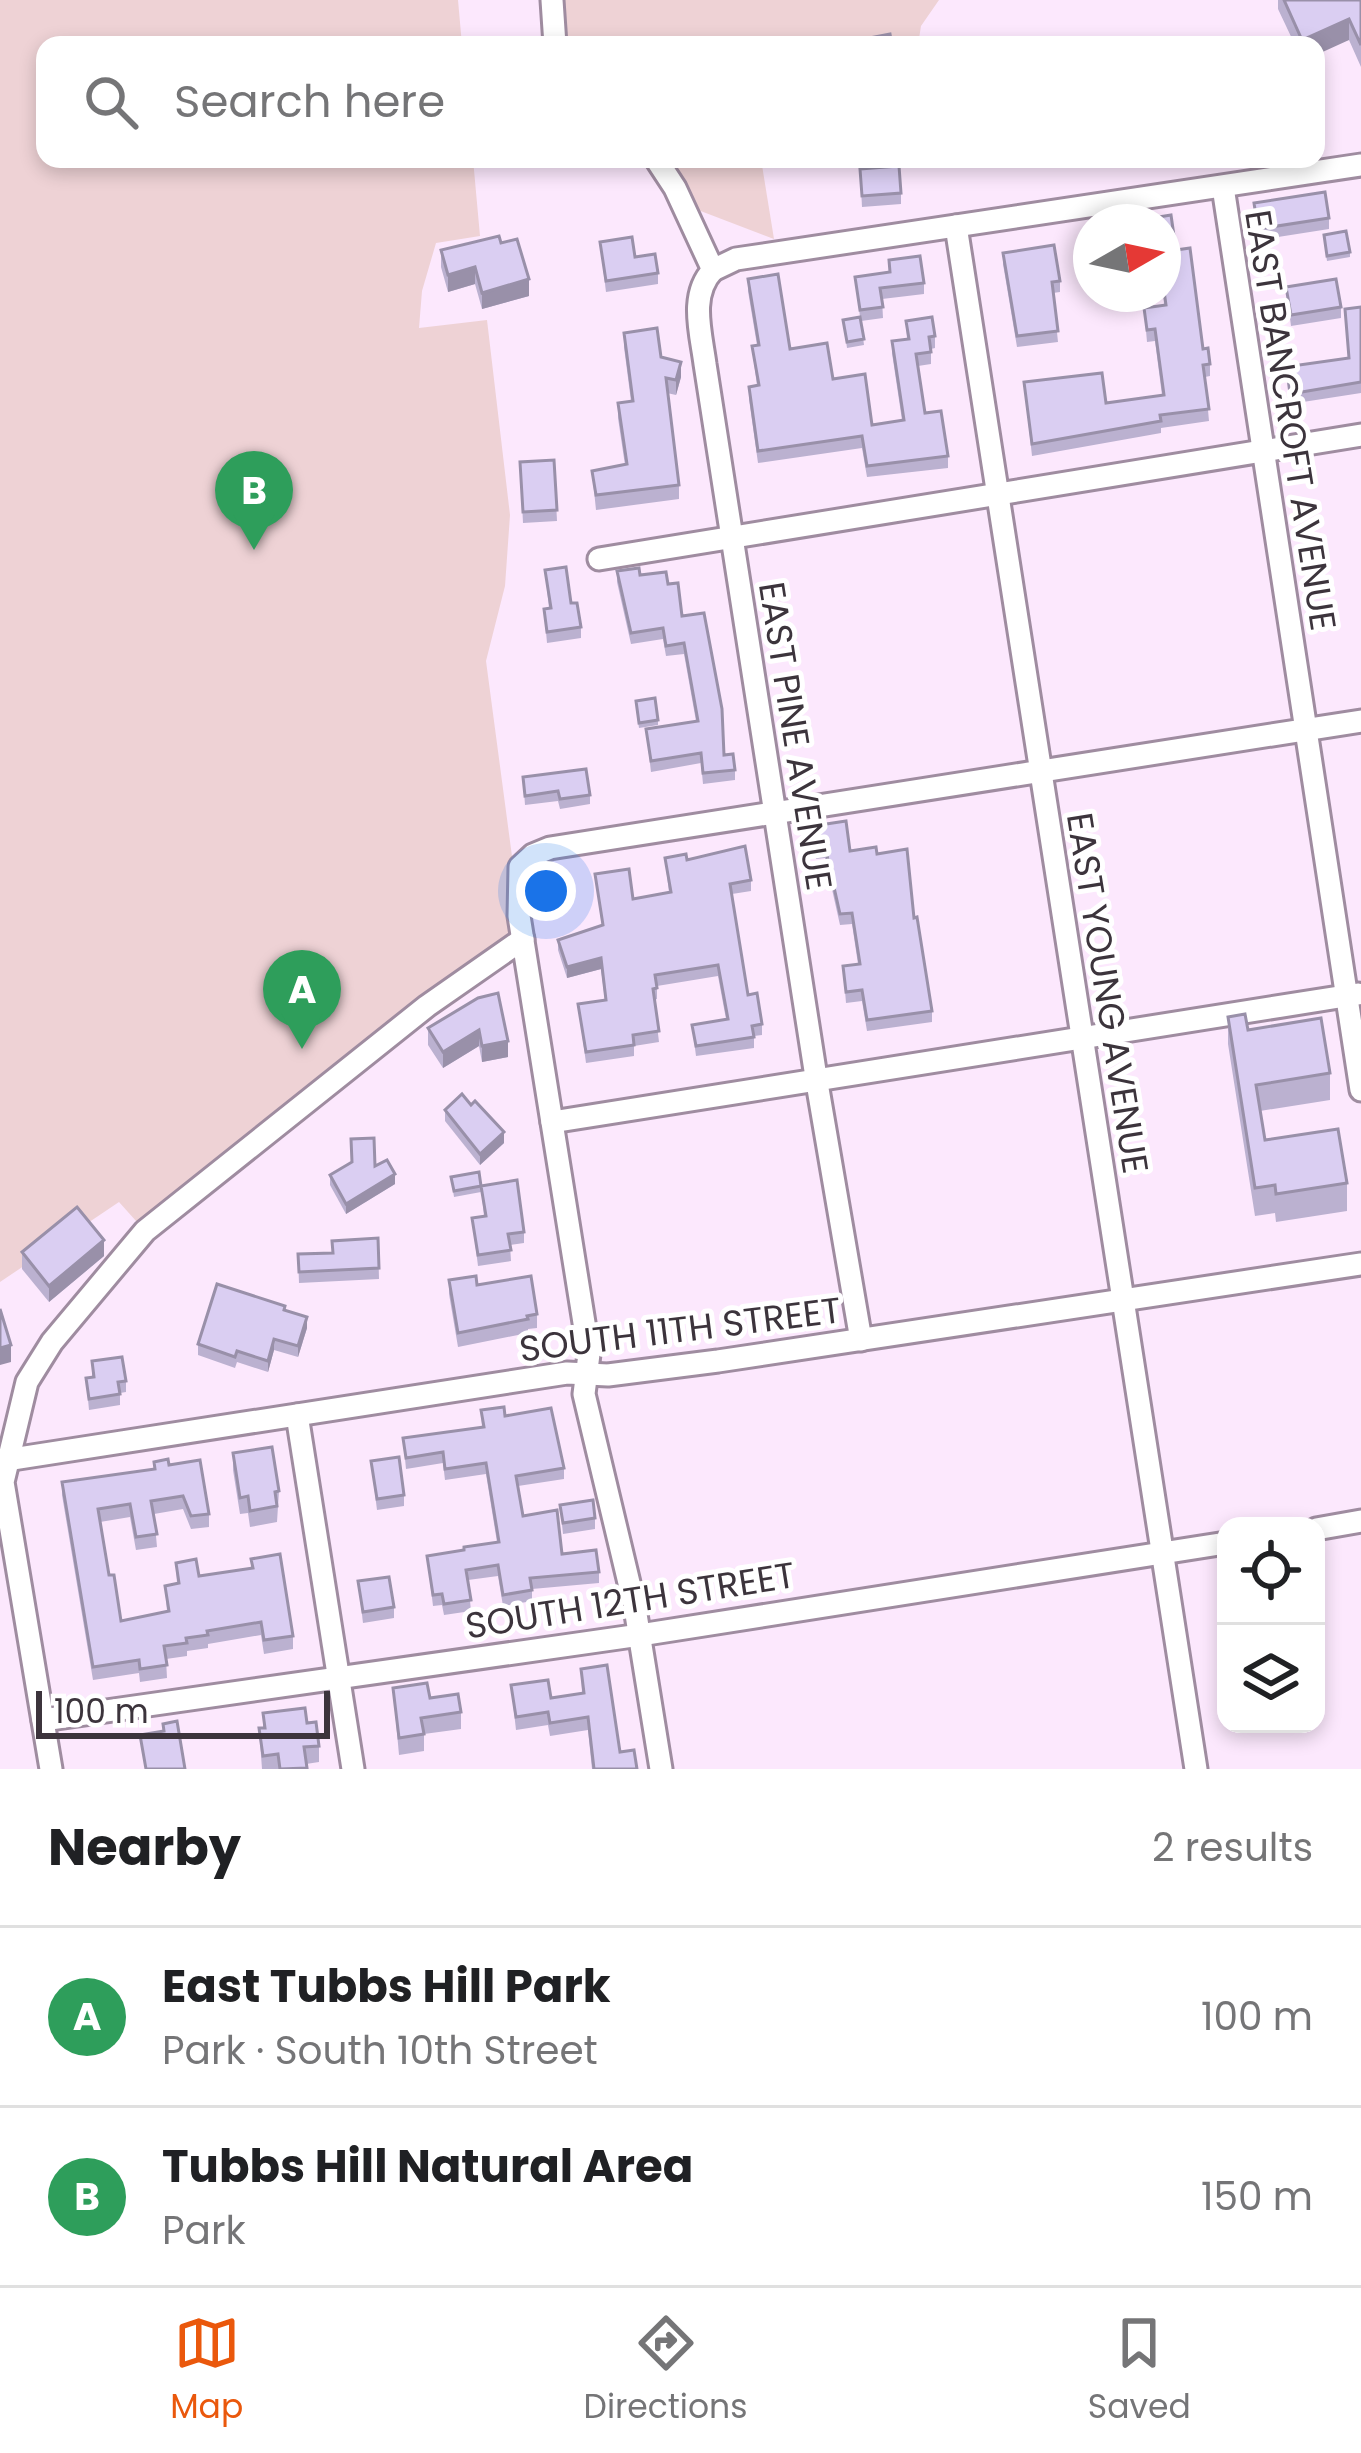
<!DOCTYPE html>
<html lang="en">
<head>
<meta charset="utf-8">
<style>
  :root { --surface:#fff; --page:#f2f2f2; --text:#202124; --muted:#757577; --line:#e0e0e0; --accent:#ea580c }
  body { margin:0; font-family:Poppins,sans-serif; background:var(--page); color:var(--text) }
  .controls { position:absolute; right:36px; bottom:36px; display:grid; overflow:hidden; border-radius:24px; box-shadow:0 6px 18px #0003 }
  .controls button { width:108px; height:108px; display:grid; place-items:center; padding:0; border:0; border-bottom:3px solid var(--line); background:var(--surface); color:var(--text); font:60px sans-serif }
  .compass { position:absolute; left:1073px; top:204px; width:108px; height:108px; border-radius:50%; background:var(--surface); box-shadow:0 6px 18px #0003; rotate:81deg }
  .scale { position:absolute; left:36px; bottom:30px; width:294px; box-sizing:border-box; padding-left:12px; border:6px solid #3c343c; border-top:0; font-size:33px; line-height:42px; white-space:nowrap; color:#3c343c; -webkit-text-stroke:9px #fff; paint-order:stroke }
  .you { position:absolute; left:546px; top:891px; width:42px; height:42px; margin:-30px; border:9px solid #fff; border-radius:50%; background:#1a73e8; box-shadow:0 0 0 18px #1a73e833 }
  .badge { display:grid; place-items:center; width:78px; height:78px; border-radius:50%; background:var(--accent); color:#fff; font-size:39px; font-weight:700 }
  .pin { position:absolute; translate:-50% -99px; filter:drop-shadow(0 3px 6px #0008) }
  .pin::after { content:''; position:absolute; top:63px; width:42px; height:36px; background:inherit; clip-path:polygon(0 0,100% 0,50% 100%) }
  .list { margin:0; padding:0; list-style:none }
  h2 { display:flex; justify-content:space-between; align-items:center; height:156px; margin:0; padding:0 48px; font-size:51px }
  h2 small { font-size:39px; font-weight:400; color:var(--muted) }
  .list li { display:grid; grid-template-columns:78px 1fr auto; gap:36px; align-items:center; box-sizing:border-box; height:180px; padding:0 48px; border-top:3px solid var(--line) }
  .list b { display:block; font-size:45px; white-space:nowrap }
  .list p { margin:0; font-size:39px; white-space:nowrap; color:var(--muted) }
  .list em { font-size:39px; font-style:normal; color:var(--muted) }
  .icon { flex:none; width:66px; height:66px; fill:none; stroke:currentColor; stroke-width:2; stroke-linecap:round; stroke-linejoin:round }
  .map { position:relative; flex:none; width:1361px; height:1769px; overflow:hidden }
  .search { position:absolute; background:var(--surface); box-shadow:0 6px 18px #0003; left:36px; right:36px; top:36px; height:132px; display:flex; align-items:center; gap:30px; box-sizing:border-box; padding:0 42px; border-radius:24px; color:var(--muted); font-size:45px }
  .sheet { height:516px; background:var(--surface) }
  nav { display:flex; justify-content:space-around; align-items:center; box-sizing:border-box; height:168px; border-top:3px solid var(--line); background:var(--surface); font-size:33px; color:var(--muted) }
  nav a { display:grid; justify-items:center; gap:6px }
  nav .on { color:var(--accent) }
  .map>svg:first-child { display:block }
  .green { fill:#eed2d5 }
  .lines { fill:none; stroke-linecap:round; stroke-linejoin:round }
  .minor-casing { stroke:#9f8ca0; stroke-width:27 }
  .minor { stroke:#fff; stroke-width:21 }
  .wall { fill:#bbb1d0 }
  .shaded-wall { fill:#9990a9 }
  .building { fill:#dacef2; stroke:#9990a9; stroke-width:3 }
  .labels { text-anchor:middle; stroke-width:10; stroke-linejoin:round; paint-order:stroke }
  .street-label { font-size:36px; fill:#3c343c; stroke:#fff }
</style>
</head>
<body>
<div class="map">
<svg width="1361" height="1769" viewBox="0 0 1361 1769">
  <rect width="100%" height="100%" fill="#fce8fd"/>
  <g class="green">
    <path d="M0,0H458L462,45H45V159H473L480,236L436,243L422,291L419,328L487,320L510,515L505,586L486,661L523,939L145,1231L119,1202L0,1282Z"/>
    <path d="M565,0H939L921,26L918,45H573L563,33Z"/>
    <path d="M663,159H761L774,239L698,210Z"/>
  </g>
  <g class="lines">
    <g class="minor-casing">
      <g id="minor">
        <path d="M552,0L555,45"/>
        <path d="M656,159L675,188L713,270C689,295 701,333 705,364L816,1077L861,1340"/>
        <path d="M1223,187L1361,1090"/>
        <path d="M956,226L1196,1769"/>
        <path d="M713,270L736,259L1361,165"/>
        <path d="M599,559L1361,435"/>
        <path d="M552,1122L1358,994"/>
        <path d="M297,1415L353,1769"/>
        <path d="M6,1460L567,1373L608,1375L718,1361L1361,1264"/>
        <path d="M1316,1529L1361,1521"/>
        <path d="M43,1720L640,1635L1226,1543"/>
        <path d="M51,1769L3,1482L27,1382L52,1342L145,1231L427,1006L523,939"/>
        <path d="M661,1769L635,1608L584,1394L589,1354L519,916L520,867L533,855L550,848L1361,721"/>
      </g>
    </g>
    <use href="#minor" class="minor"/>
  </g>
  <g class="wall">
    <path d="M1278,0H1361V67L1349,40L1316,45H1295L1278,9Z"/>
    <path d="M499,159H531L518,165L499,163Z"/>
    <path d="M860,169L901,193V204L862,207Z"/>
    <path d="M1254,203L1329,218V229L1258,240Z"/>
    <path d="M1163,222L1176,250L1203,349L1210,364V376L1205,377L1209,421L1161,428V433L1032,456L1024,382L1106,403L1162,395L1155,341L1147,342L1144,308L1164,305L1163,284H1166L1163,271Z"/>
    <path d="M1324,240L1350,252V257L1327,261Z"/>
    <path d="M600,242L635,257L658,273V284L606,292Z"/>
    <path d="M501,243L529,296L482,309L475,284L448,292L441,267V250Z"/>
    <path d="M1003,253L1060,281V292L1053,293L1058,342L1017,347L1003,264Z"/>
    <path d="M889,260L924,283V294L882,299L883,318L861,321L864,345L847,348L843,320L860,317L855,277L889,272Z"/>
    <path d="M748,279L790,349L833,379L872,425L902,420L892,353V341L907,339L906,321L935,336V348L931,349V364L918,366L925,413L948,456V468L867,477L862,448L758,463L749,399V387L757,386L752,346L757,345L748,291Z"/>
    <path d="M1286,287L1341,307V318L1291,326Z"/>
    <path d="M1361,307V393L1290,404L1288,378L1292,377V366L1349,358L1345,309Z"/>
    <path d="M624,333L661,357L681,377L676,395L667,393L679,485V499L596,510L592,471L625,465L618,418V403L631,401L624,347Z"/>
    <path d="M554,460L557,521L523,523L520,462Z"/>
    <path d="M545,570L571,603L581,627V638L547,643L544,609L549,608Z"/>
    <path d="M617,571L640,575L668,584L682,616L724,755L735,770V780L703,784L701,763L651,772L646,729L696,721L684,654L666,656L663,639L631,644L617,582Z"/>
    <path d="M636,707L658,720V725L639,728Z"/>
    <path d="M523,777L590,795V804L560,809L558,801L525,805Z"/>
    <path d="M813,826L850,851L877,854L914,918L932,1011V1022L867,1031L862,1001L846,1003L843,966L858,964L852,924L840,925L825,858L816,859Z"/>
    <path d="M665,858L687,860L751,880V891L732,894L748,995L762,1024V1035L754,1036V1048L696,1056L692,1025L726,1019L718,976L657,986V999L654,1000L659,1042L634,1046V1056L586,1063L578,1004L605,1000L601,969L567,978L558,950V940L602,926L595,874L633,899L669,893Z"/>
    <path d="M478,998L508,1057L482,1062L479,1046L443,1068L428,1045V1028Z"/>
    <path d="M1228,1017L1248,1030L1330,1073V1100L1260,1111L1265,1140L1347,1183V1211L1276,1222L1275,1213L1255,1216L1228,1044Z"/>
    <path d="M445,1110L504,1143L480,1165L445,1121Z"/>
    <path d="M330,1175L395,1184L346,1214L330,1185Z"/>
    <path d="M451,1177L481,1186V1192L454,1197Z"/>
    <path d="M481,1186L524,1232V1243L510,1245L511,1261L478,1266L472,1218L484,1216Z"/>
    <path d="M378,1238L379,1279L299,1283L298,1254L332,1253Z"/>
    <path d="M22,1252L104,1256L49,1302L22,1269Z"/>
    <path d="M449,1280L477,1285L537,1314V1328L528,1329V1333L458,1347L449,1294Z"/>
    <path d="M285,1310L307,1328L298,1357L274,1350L268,1372L237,1362L235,1368L198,1355V1344Z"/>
    <path d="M92,1361L126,1381V1392L120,1393V1405L89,1410L86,1378L92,1377Z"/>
    <path d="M481,1410L505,1416L564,1468V1479L518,1486L523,1516L562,1554L599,1572V1583L532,1589V1601L503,1606L498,1576L468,1580L471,1611L444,1615L442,1605L433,1606L427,1556L464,1550L497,1542L486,1474L445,1480L443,1463L406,1469L403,1438L482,1427Z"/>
    <path d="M233,1453L279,1491L277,1522L250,1527L248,1513L240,1514L233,1470Z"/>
    <path d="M371,1461L404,1495V1506L377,1510Z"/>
    <path d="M154,1462L169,1465L209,1514V1527L191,1529L183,1509L154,1514L157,1547L136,1550L130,1517L100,1522L109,1575L121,1621L167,1611L165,1586L177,1584L176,1563L199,1576L251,1568V1559L293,1636V1649L264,1654L261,1635L208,1644V1648L187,1651V1656L166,1659L167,1678L140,1682L139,1673L93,1680L62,1495V1482L154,1470Z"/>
    <path d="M560,1505L595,1518V1529L563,1534Z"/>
    <path d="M358,1581L394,1607V1618L363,1623Z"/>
    <path d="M581,1669L620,1752L637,1769H592L588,1730L550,1736L548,1725L516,1730L511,1685L551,1698L582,1693Z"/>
    <path d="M393,1688L430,1698L461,1712V1729L424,1734V1751L399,1755Z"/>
    <path d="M263,1713L307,1723L319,1746V1762L306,1764L307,1769H262L259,1728H263Z"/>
  </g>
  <g class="shaded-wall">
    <path d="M1349,19V40L1316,55V45H1302V40Z"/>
    <path d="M475,267V284L448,292V275Z"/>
    <path d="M529,279V296L482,309V293Z"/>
    <path d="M681,362V377L676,395V380Z"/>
    <path d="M601,958V969L567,978V967Z"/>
    <path d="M479,1030V1046L443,1068V1052Z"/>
    <path d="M508,1041V1057L482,1062V1046Z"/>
    <path d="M504,1132V1143L480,1165V1154Z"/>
    <path d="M395,1174V1184L346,1214V1204Z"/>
    <path d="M104,1240V1256L49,1302V1286Z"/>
    <path d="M307,1317V1328L298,1357V1346Z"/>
    <path d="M274,1339V1350L268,1372V1361Z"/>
    <path d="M11,1345V1362L0,1365V1348Z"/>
  </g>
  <g class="building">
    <path d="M1284,0H1361V45L1349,19L1302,40Z"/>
    <path d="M890,34L892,45H844L843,43Z"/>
    <path d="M899,166L901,193L862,196L860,169Z"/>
    <path d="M1325,192L1329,218L1258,229L1254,203Z"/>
    <path d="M1171,215L1176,250L1190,248L1203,349L1208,348L1210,364L1203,365L1209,409L1160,415L1161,421L1032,444L1024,382L1102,373L1106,403L1164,395L1155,329L1147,330L1144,308L1166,305L1163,284H1168L1163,258V222H1128Z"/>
    <path d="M1346,231L1350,252L1327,256L1324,235Z"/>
    <path d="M499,236L501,243L517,239L529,279L482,293L475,267L448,275L441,250Z"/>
    <path d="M632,237L635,257L655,254L658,273L606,281L600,242Z"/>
    <path d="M1054,245L1060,281L1052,282L1058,331L1017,336L1003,253Z"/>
    <path d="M920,256L924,283L880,288L883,307L860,310L855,277L890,272L889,260Z"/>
    <path d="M778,274L790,349L827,343L833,379L865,374L872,425L904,420L892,341L909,339L906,321L932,317L935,336L929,337L931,352L916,354L925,413L941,411L948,456L867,466L862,436L758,451L749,387L759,385L752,346L759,345L748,279Z"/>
    <path d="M1336,279L1341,307L1291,315L1286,287Z"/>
    <path d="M1361,307V382L1290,394L1288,378L1293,377L1292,366L1349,358L1345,309Z"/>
    <path d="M860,317L864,339L847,342L843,320Z"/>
    <path d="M657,328L661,357L681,362L676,380L666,378L679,485L596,495L592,471L627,464L618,403L633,401L624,333Z"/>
    <path d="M554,460L557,510L523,512L520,462Z"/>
    <path d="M566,567L571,603H577L581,627L547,632L544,609L551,608L545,570Z"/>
    <path d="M639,568L640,575L666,572L668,584L678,583L682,616L704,613L722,709L724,755L733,754L735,770L703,773L701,753L651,761L646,729L698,721L684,643L666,646L663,628L631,633L617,571Z"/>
    <path d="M655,698L658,720L639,723L636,701Z"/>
    <path d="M586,769L590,795L560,799L558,791L525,796L523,777Z"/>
    <path d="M846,821L850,851L876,847L877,854L907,849L914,918L917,917L932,1011L867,1020L862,990L846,992L843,966L860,964L852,913L840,914L825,847L816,848L813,826Z"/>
    <path d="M745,846L751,880L730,884L748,995L757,993L762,1024L752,1026L754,1037L696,1046L692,1025L728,1019L718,965L655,975L657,988L653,989L659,1031L633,1035L634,1045L586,1052L578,1004L606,1000L601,958L567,967L558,940L603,925L595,874L629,869L633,899L671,892L665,858L686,854L687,860Z"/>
    <path d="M498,993L508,1041L482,1046L479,1030L443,1052L428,1028L478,998Z"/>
    <path d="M1245,1014L1248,1030L1321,1018L1330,1073L1256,1085L1265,1140L1338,1129L1347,1183L1276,1194L1275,1185L1255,1188L1228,1017Z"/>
    <path d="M462,1094L471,1105L475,1101L504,1132L480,1154L445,1110Z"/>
    <path d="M374,1138L375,1166L387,1160L395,1174L346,1204L330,1175L352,1162L351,1139Z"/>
    <path d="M479,1172L481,1186L454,1191L451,1177Z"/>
    <path d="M517,1180L524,1232L508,1234L511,1250L478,1255L472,1218L486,1216L481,1186Z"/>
    <path d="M77,1207L104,1240L49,1286L22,1252Z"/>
    <path d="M378,1238L379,1268L299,1272L298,1254L333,1253L332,1241Z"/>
    <path d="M476,1276L477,1285L531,1276L537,1314L527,1316L528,1319L458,1333L449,1280Z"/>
    <path d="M217,1284L285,1306L284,1310L307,1317L298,1346L274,1339L268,1361L237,1351L235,1357L198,1344Z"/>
    <path d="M0,1309L11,1345L0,1348Z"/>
    <path d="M122,1357L126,1381L118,1382L120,1394L89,1399L86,1378L94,1377L92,1361Z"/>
    <path d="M504,1407L505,1416L551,1408L564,1468L516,1476L523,1516L557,1510L562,1554L596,1550L599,1572L530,1578L532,1590L503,1595L498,1565L466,1570L471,1600L444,1604L442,1594L433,1595L427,1556L464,1550V1547L499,1542L486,1463L445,1469L443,1452L406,1458L403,1438L484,1427L481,1410Z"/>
    <path d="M272,1447L279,1491L275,1492L277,1506L250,1511L248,1496L240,1498L233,1453Z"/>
    <path d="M399,1457L404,1495L377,1499L371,1461Z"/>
    <path d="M168,1459L169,1465L200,1460L209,1514L191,1516L183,1496L151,1501L157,1534L136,1537L130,1504L98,1509L109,1575H114L121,1621L169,1611L165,1586L179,1583L176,1563L196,1559L199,1576L253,1568L251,1559L280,1554L293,1636L264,1640L261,1622L207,1631L208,1635L186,1638L187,1643L164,1646L167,1665L140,1669L139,1660L93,1667L62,1482L155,1469L154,1462Z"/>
    <path d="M593,1500L595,1518L563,1523L560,1505Z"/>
    <path d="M389,1577L394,1607L363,1612L358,1581Z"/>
    <path d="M607,1665L620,1752L634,1750L637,1769H594L588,1717L550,1723L548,1712L516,1717L511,1685L548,1680L551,1698L584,1693L581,1669Z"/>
    <path d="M427,1683L430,1698L458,1694L461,1712L421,1718L424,1734L399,1738L393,1688Z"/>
    <path d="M305,1708L307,1723L316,1722L319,1746L304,1747L307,1768L280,1769L278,1754L263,1756L259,1728H265L263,1713Z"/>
    <path d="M177,1721L185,1769H146L140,1735L164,1731L163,1724Z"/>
  </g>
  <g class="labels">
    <g class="street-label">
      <text transform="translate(1291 420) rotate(81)" y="13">EAST BANCROFT AVENUE</text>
      <text transform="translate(796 736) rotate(81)" y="13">EAST PINE AVENUE</text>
      <text transform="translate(1108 993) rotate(81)" y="13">EAST YOUNG AVENUE</text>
      <text transform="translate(680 1329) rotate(-7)" y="13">SOUTH 11TH STREET</text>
      <text transform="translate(630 1600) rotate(-9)" y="13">SOUTH 12TH STREET</text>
    </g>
  </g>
</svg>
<div class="controls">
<button><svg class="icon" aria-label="locate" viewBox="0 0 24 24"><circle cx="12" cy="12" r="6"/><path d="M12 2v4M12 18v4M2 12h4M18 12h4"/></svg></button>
<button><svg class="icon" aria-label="layers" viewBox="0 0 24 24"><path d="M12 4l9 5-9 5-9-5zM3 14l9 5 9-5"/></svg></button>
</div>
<svg class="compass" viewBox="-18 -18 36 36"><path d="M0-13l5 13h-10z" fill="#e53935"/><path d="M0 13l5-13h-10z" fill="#757577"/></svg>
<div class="scale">100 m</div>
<div class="you"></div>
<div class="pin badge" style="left:302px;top:1049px;background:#2e9e5b">A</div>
<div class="pin badge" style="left:254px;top:550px;background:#2e9e5b">B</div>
<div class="search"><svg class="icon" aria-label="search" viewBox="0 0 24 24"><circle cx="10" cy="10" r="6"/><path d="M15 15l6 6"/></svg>Search here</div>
</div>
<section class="sheet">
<h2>Nearby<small>2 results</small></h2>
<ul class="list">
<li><span class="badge" style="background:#2e9e5b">A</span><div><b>East Tubbs Hill Park</b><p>Park · South 10th Street</p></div><em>100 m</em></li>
<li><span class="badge" style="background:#2e9e5b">B</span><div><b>Tubbs Hill Natural Area</b><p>Park</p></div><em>150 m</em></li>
</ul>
</section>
<nav>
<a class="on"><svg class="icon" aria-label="map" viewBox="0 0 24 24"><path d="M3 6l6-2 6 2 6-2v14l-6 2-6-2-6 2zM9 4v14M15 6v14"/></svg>Map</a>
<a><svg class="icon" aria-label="directions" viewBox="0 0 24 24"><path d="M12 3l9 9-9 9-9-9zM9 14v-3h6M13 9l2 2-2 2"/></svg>Directions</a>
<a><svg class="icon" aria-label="saved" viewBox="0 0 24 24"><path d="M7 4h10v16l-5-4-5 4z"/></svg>Saved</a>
</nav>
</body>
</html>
